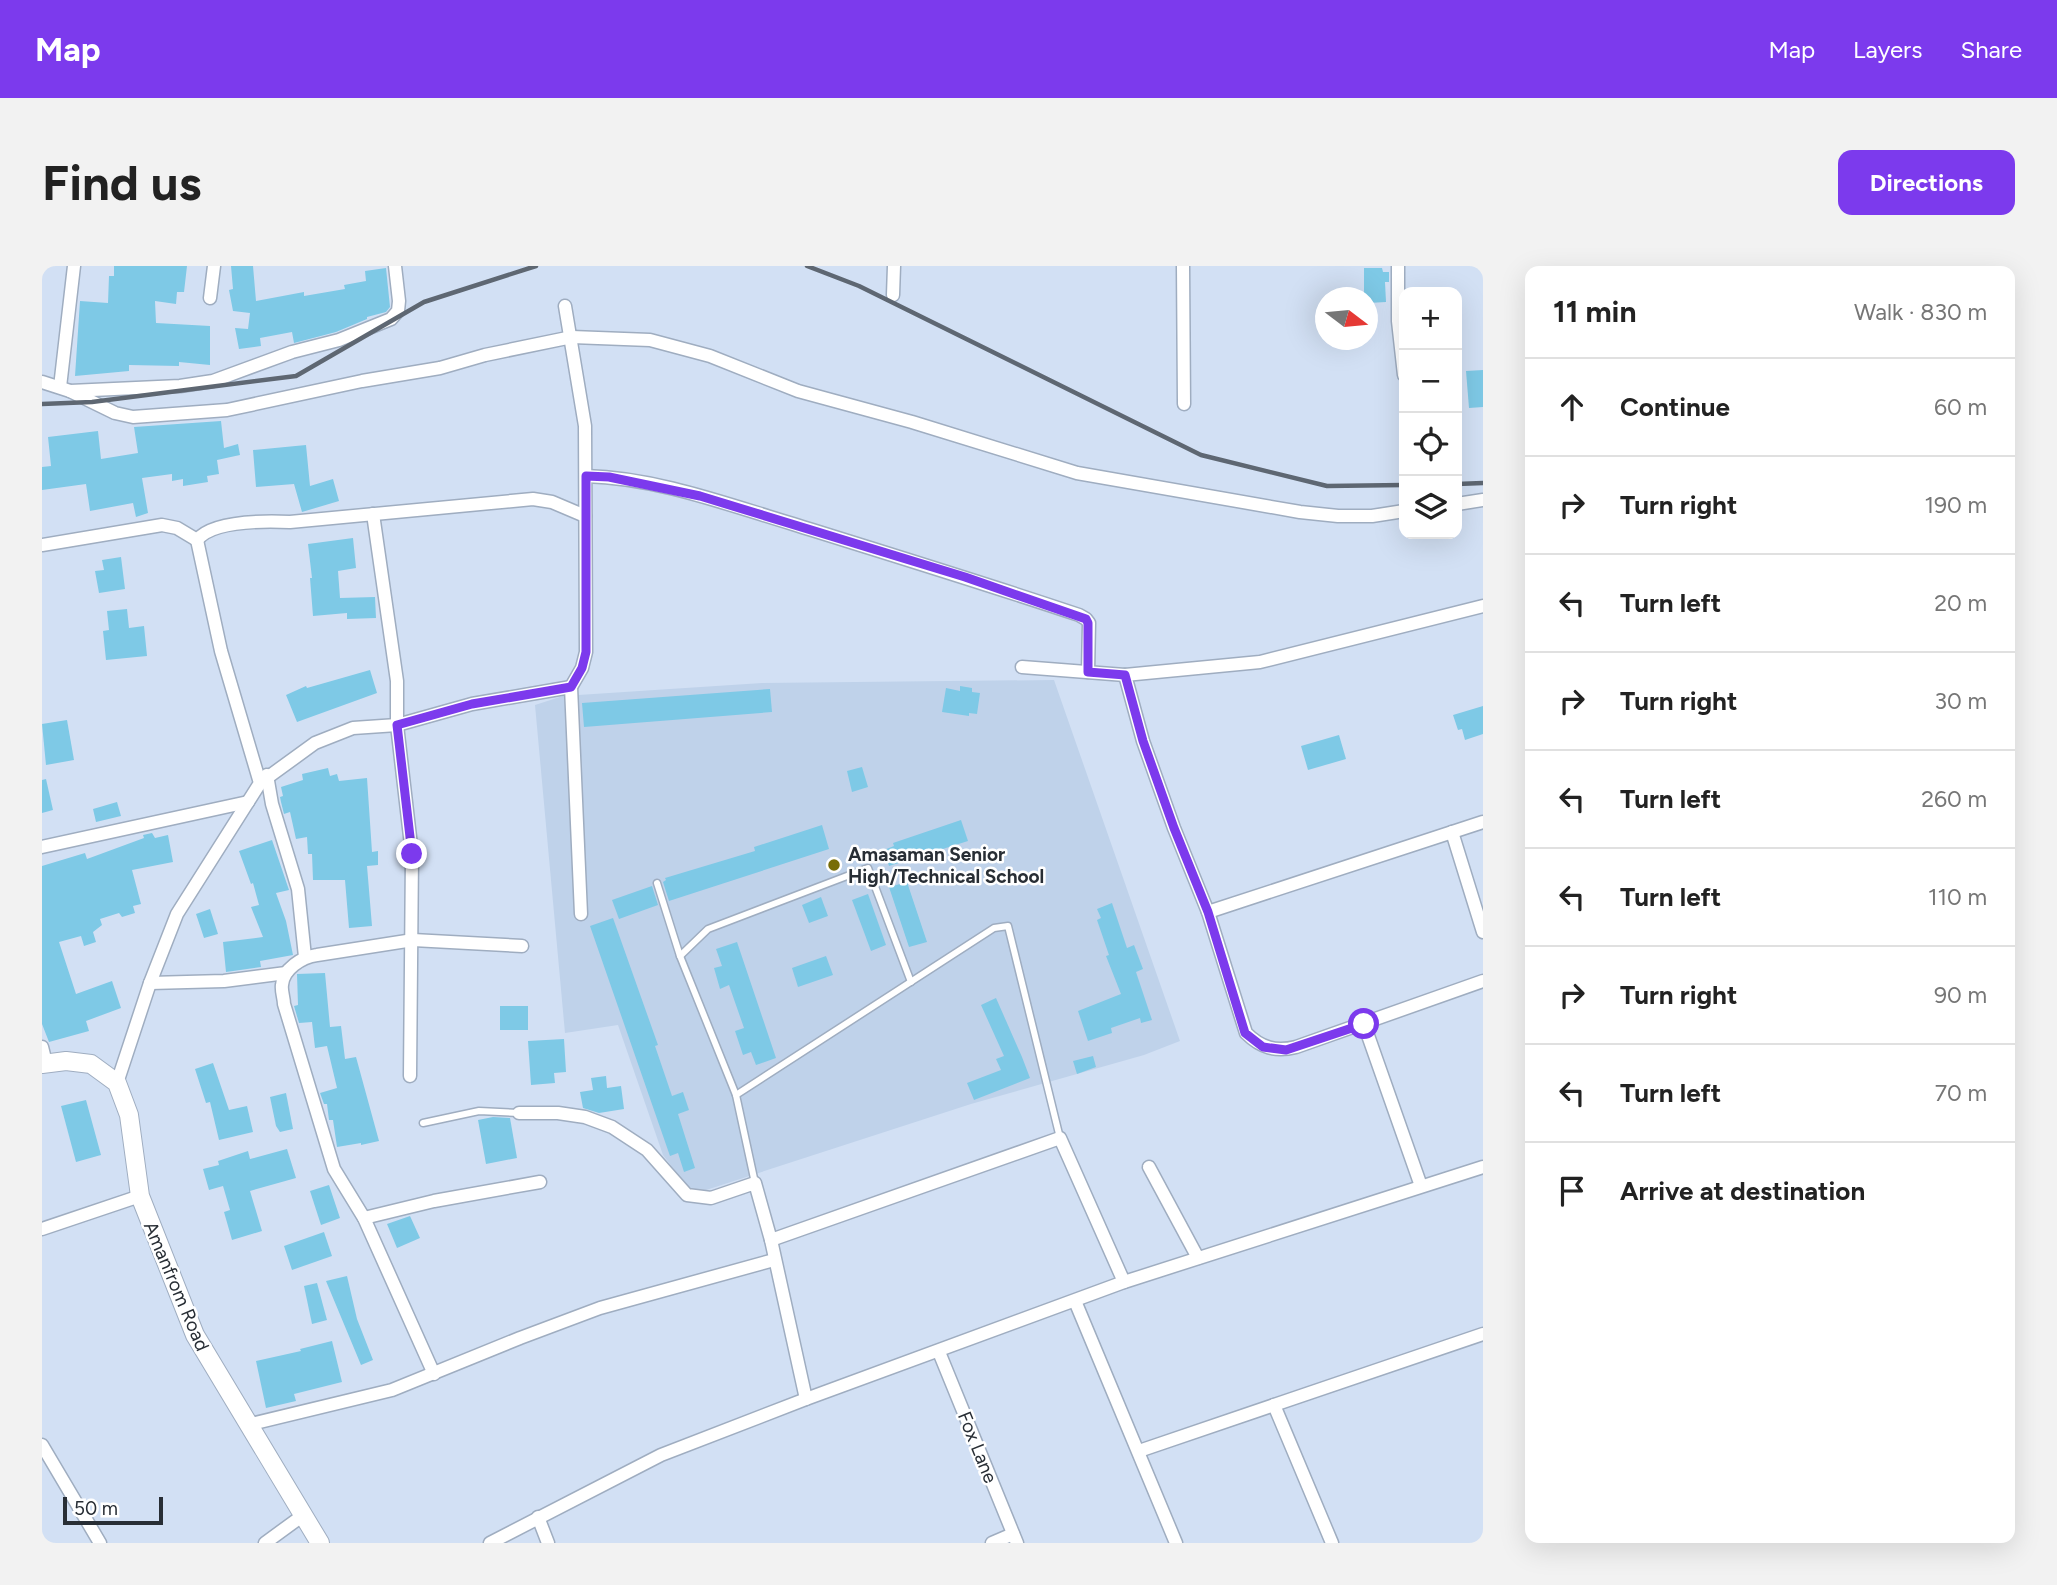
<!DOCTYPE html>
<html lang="en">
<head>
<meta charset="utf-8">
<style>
  :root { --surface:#fff; --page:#f2f2f2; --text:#222; --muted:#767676; --line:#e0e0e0; --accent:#7c3aed }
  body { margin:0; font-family:Figtree,sans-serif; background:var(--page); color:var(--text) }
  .controls { position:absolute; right:21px; top:21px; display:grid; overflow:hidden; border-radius:14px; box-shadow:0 7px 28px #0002 }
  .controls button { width:63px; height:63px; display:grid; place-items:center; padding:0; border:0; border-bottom:2px solid var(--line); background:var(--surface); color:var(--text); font:35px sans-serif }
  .compass { position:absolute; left:1273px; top:21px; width:63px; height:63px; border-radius:50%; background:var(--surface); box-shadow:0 7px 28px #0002; rotate:106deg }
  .scale { position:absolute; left:21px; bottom:18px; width:100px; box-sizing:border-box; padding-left:7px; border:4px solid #282e35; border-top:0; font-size:19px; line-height:24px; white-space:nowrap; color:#282e35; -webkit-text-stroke:5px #fff; paint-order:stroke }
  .stop { position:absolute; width:21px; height:21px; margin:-16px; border:5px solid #7c3aed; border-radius:50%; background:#fff }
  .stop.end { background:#7c3aed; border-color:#fff; box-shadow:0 2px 7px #0008 }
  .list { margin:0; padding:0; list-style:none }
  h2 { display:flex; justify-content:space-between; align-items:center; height:91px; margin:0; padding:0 28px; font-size:30px }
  h2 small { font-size:23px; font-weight:400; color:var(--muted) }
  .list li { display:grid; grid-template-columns:46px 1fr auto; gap:21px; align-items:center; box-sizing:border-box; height:98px; padding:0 28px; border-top:2px solid var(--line) }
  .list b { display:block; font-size:26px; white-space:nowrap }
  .list em { font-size:23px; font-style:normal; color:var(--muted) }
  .icon { flex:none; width:38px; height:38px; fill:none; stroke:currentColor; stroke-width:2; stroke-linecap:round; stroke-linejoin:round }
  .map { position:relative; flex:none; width:1441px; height:1277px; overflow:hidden; border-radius:14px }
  header { display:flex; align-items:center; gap:42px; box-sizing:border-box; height:98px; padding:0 35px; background:var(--accent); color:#fff }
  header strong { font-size:33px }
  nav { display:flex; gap:38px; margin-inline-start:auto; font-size:24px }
  .intro { display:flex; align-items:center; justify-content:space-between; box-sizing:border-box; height:168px; padding:0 42px }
  h1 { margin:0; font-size:49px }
  .button { padding:18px 32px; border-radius:14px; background:var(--accent); color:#fff; font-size:24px; font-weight:700 }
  main { display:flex; gap:42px; padding:0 42px }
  aside { flex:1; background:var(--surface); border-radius:14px; box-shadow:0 7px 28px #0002 }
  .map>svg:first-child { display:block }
  .built { fill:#bfd2ea }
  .building { fill:#7ec9e6 }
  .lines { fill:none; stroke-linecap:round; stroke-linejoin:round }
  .lane-casing { stroke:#9fadc0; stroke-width:9 }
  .street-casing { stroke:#9fadc0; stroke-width:15 }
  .secondary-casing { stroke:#9fadc0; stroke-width:20 }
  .lane { stroke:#fff; stroke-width:6 }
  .street { stroke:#fff; stroke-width:12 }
  .secondary { stroke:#fff; stroke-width:18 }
  .rail { stroke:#5e6772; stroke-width:4.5 }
  .route { stroke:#7c3aed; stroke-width:9 }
  .poi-dot { fill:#776c07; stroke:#fff; stroke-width:2.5 }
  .labels { text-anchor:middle; stroke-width:5; stroke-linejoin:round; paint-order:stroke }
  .poi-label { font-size:19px; font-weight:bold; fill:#282e35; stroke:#fff; text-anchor:start }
  .street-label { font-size:19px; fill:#282e35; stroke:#fff }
</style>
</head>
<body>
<header>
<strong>Map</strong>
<nav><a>Map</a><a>Layers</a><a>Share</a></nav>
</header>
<div class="intro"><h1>Find us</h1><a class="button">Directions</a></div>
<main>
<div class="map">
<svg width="1441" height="1277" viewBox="0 0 1441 1277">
  <rect width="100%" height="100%" fill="#d2e0f4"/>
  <path class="built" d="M1012,414L1138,775L1102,789L929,838L658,926L646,922L621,889L576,759L523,767L493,439L521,430L720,417Z"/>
  <g class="building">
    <path d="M72,0H145L142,26H135L134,38L113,35L114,57L168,60V99L137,96V100L87,99V105L33,110L38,35L66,37L67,10H72Z"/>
    <path d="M189,0H211L214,35L262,26V30L303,23L302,19L324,15L323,5L344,2L348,41L344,46L325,51V53L294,66L252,77L250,66L218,72L219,80L197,83L193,62L206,63L208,47L191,45L187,24L191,23Z"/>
    <path d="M1322,2H1340L1341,6H1347V16H1343L1344,36L1326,37V32H1322Z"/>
    <path d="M1441,104V141L1427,142L1424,105Z"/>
    <path d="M179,155L182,182L196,178L198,189L175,194L177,208L165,210L166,216L141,220V213L130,215V208L100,212L106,247L94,251L91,237L48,245L44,218L0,224V201L9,200L6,171L56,165L59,193L96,187L92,161Z"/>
    <path d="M264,179L268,220L291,213L297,235L260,246L252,218L214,221L211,184Z"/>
    <path d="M311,272L314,302L296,305L298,332L333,331L334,352L305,353V347L271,350L268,312H270L266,278Z"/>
    <path d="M79,291L83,323L57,327L53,305L62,304L60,294Z"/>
    <path d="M85,343L87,362L102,360L105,390L64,394L61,365L67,364L65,345Z"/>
    <path d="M328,404L335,427L255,456L244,429L264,420L265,422Z"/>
    <path d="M918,420L930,422V426L938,427L935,448L927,447V450L900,446L904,422L918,425Z"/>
    <path d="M728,423L730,446L542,461L540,437Z"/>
    <path d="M1441,440V468L1423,474L1420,463L1416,464L1411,449Z"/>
    <path d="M25,454L32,494L4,499L0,458Z"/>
    <path d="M1297,469L1304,493L1266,504L1259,480Z"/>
    <path d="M820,501L826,521L810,526L805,505Z"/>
    <path d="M286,502L288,510L295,508L297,515L325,512L330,586L336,585V599L325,600L330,660L307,662L303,614H271L270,588H266L265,571L254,573L248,546L242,548L239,536L238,531L241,530L239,521L261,514L260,508Z"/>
    <path d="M4,513L11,544L0,547V514Z"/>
    <path d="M75,536L79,550L54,556L51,543Z"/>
    <path d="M919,554L926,575L847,600L842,584L852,580L851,577Z"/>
    <path d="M780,559L787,583L627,635L621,616L624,614L623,612L713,585L712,581Z"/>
    <path d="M110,567L113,572L126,569L131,596L90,604L99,638L91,640L93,647L80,651L77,647L58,653L60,659L51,666L54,676L42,680L39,670L17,676L34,728L70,715L79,742L44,755L47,765L7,776L0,758V600L43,587L45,593L102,572L101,569Z"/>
    <path d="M230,574L247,624L234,627L244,655L251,689L218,695L219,701L184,706L181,676L221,671L209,641L217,639L211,617L209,618L197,585Z"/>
    <path d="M865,616L885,676L867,681L847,621Z"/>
    <path d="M610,620L616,639L577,653L570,634Z"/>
    <path d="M826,628L844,679L829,685L810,634Z"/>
    <path d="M779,631L786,650L767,657L760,639Z"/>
    <path d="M1070,637L1085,682L1092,679L1101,703L1094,706L1110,754L1099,757L1098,752L1069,762L1070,767L1046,775L1036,745L1079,728L1064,690L1067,689L1055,654L1059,652L1055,643Z"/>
    <path d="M168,643L176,668L162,672L154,648Z"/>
    <path d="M571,652L616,779L613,780L630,830L641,826L647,844L636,848L653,902L642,906L636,887L628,890L548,660Z"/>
    <path d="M695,676L734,792L714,799L709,786L701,789L693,765L702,762L687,719L678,723L672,702L680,700L674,683Z"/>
    <path d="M784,690L791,709L756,721L750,702Z"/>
    <path d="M283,707L288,761L299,760L303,793L314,791L337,875L319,879V877L295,881L291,854H287L285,838H282L278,827L295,822L285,780L273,782L270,756L257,757L252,740L256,739L255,708Z"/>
    <path d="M954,732L980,791L988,812L932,834L925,817L959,804L954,793L962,790L939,739Z"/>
    <rect x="458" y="740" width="28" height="24"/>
    <path d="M522,773L524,806L512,807L513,817L489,819L486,775Z"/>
    <path d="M1051,790L1054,801L1035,808L1031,795Z"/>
    <path d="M171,797L187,844L205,840L211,866L177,874L168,836L164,837L153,803Z"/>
    <path d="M564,810L565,822L579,820L582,843L557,847L541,842L538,826L551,824L549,812Z"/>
    <path d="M244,827L251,863L238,866L234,860L228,831Z"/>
    <path d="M44,834L59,889L34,896L19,840Z"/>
    <path d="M451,851L468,852L475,892L444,898L436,854Z"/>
    <path d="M245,883L254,912L208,925L220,965L190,974L182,946L188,944L181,920L167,924L161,903L177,899L176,895L206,885L208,893Z"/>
    <path d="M287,919L298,952L279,959L268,925Z"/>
    <path d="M368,950L378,972L355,982L345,958Z"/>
    <path d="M282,966L290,990L250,1004L242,980Z"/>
    <path d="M305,1010L315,1053L331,1094L319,1099L284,1015Z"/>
    <path d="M275,1017L285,1054L270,1058L262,1020Z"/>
    <path d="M290,1075L300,1116L252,1128L254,1135L224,1142L214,1095L259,1085L258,1083Z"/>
  </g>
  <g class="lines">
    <g class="lane-casing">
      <g id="lane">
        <path d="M615,617L638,690L694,829L713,917"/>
        <path d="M638,690L666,663L826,602L869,716"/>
        <path d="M694,829L952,662L966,660L1018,872"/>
        <path d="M381,857L437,845L477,847"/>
      </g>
    </g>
    <g class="street-casing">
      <g id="street">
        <path d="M1141,0L1142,138"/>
        <path d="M1356,0V55L1362,109"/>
        <path d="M851,29L852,0"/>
        <path d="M168,32L172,0"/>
        <path d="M523,40L543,160L544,386L540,402L529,421L539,648"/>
        <path d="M0,116L28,125L138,120L171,115L250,86L297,74L349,53L356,45L357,35L353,0"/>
        <path d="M18,121L32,0"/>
        <path d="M28,125L73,147L91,151L185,144L320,115L398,102L443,89L530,71L608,74L668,90L756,125L870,156L1035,207L1258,246L1296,250H1330L1362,245"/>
        <path d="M544,210C615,212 684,238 751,258C847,288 942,317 1037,349L1044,353L1047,357L1046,406"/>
        <path d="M1415,238L1441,234"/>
        <path d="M331,248L355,415V459L370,588L368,810"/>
        <path d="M0,279L120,259L135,262L155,274C171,254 224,255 248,256L491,233L510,236L543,250"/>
        <path d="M1441,340L1218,396L1083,409L1101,475L1132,562L1166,646L1204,767C1219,782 1234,786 1254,781L1441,715"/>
        <path d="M980,401L1083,409"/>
        <path d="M225,509L230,538L256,623L263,691"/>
        <path d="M218,517L273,477L311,462L355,459L430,438L529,421"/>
        <path d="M1410,566L1441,666"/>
        <path d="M0,581L206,536"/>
        <path d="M1166,646L1441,556"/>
        <path d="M108,717L182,715L244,707"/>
        <path d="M1322,758L1379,920"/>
        <path d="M0,781L4,797"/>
        <path d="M75,817L108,717L135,648L218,517L179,385L155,274"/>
        <path d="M477,847H516L543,851L570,861L605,884L645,929L669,932L713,917L729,974L764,1133"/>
        <path d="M1107,901L1156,992"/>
        <path d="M322,952L392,935L498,916"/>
        <path d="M0,963L98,930"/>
        <path d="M729,974L1018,872L1082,1016"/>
        <path d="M1033,1035L1134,1277"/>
        <path d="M897,1086L975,1277"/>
        <path d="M392,1108L322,952L292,903L242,738C242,732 239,725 240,719C241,703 260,691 275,689L371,674L480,680"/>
        <path d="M1232,1139L1290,1277"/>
        <path d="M205,1159L350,1124L478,1072L558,1042L732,994"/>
        <path d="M0,1179L58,1277"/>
        <path d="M1097,1185L1441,1068"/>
        <path d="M496,1251L506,1277"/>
        <path d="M223,1277L260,1250"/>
        <path d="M448,1277L619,1189L764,1133L1082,1016L1441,901"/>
        <path d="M950,1277L971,1268"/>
      </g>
    </g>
    <g class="secondary-casing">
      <path id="secondary" d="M0,798L24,795L49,798L75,817L87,849L98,930L153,1069L278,1277"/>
    </g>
    <use href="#lane" class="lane"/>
    <use href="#street" class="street"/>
    <use href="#secondary" class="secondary"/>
    <g class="rail">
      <path d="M765,0L817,20L1159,189L1285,220L1362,219"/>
      <path d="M0,138L50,136L254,110L382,36L494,0"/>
      <path d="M1415,218L1441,217"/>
    </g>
  </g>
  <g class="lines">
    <path class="route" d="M370,588L355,459L430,438L529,421L540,402L544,386V210L567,211L658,230L923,311L1044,353L1046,357V406L1083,409L1101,475L1132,562L1166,646L1203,767L1221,781L1244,784L1322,758"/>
  </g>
  <circle class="poi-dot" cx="792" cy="599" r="7"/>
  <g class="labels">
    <g class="poi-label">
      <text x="806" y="595">Amasaman Senior<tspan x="806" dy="22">High/Technical School</tspan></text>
    </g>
    <g class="street-label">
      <text transform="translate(135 1020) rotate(67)" y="7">Amanfrom Road</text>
      <text transform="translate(936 1181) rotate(68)" y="7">Fox Lane</text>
    </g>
  </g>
</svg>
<div class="controls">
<button>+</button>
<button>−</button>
<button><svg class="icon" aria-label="locate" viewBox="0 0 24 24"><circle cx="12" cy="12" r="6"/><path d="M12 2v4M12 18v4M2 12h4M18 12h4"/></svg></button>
<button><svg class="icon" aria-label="layers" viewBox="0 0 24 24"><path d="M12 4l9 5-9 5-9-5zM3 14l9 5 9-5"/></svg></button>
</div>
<svg class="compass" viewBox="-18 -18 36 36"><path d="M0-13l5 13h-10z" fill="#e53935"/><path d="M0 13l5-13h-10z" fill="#767676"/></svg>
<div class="scale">50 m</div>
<div class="stop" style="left:1322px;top:758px"></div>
<div class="stop end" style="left:370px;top:588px"></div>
</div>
<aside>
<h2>11 min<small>Walk · 830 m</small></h2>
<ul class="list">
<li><svg class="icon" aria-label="ahead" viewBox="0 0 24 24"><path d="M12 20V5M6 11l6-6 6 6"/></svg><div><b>Continue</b></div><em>60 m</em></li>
<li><svg class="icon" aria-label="right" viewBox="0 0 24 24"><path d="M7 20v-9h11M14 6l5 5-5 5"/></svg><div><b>Turn right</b></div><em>190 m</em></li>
<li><svg class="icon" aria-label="left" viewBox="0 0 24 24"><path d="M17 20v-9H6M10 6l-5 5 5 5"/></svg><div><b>Turn left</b></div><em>20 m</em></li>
<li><svg class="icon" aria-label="right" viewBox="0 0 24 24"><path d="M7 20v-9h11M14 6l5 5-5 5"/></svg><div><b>Turn right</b></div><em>30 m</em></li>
<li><svg class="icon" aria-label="left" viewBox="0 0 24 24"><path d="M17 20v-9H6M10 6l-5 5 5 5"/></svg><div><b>Turn left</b></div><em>260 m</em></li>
<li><svg class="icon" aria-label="left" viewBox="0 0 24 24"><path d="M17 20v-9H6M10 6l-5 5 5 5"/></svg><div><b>Turn left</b></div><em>110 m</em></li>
<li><svg class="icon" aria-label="right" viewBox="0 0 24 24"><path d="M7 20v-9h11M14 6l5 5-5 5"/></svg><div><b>Turn right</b></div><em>90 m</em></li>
<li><svg class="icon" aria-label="left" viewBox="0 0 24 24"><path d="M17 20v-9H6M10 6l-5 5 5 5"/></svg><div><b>Turn left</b></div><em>70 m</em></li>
<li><svg class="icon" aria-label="arrive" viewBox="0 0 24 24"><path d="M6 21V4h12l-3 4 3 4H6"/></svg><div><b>Arrive at destination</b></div></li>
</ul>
</aside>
</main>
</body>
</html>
